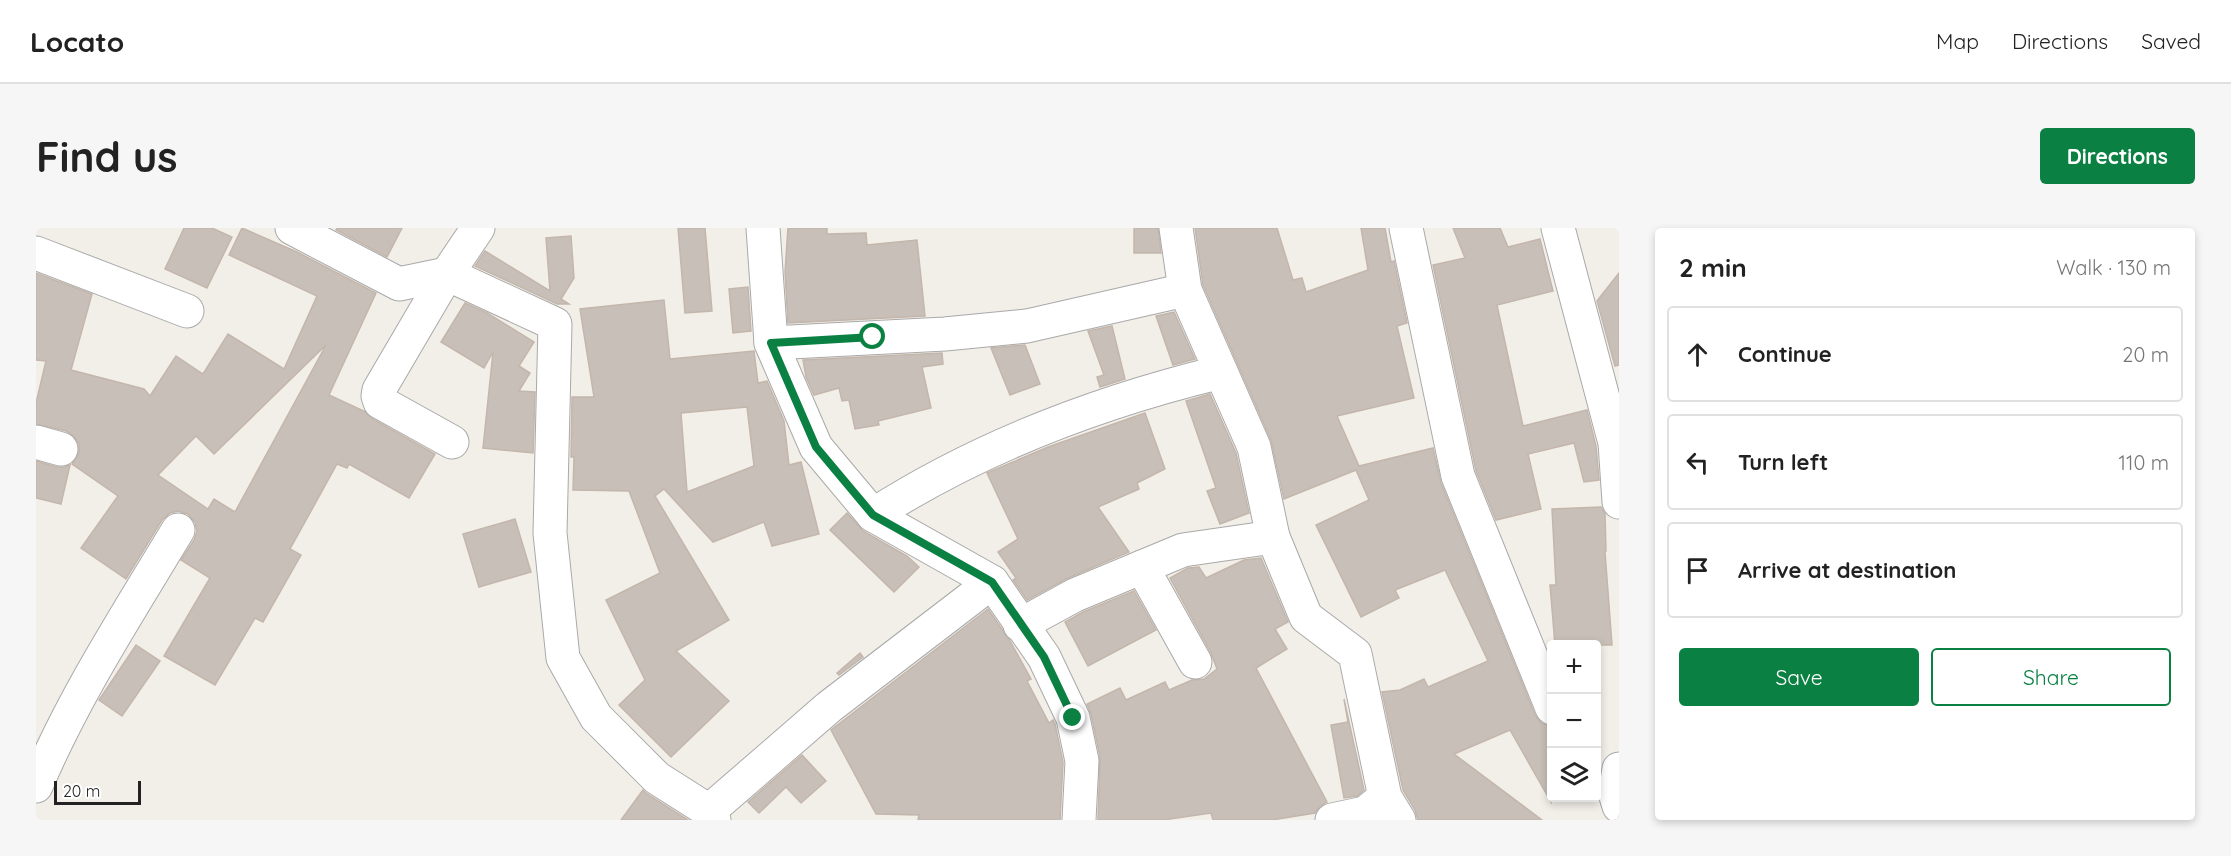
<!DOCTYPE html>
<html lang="en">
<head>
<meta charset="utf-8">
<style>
  :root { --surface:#fff; --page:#f6f6f6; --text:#222; --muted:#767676; --line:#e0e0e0; --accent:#0b8043 }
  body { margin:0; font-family:Quicksand,sans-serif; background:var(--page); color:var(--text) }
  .controls { position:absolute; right:18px; bottom:18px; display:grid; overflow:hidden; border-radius:6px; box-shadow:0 3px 9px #0003 }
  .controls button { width:54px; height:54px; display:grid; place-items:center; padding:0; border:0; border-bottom:2px solid var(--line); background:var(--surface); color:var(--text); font:30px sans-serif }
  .scale { position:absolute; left:18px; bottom:15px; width:87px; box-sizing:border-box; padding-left:6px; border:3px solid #222; border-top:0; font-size:16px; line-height:21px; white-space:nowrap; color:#222; -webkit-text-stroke:4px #fff; paint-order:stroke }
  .stop { position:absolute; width:18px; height:18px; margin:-14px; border:4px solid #0b8043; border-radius:50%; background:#fff }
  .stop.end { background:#0b8043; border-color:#fff; box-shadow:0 2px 6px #0008 }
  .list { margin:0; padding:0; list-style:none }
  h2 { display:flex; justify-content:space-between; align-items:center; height:78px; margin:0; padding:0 24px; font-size:26px }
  h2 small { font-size:20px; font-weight:400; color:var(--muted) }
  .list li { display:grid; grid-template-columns:39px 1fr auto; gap:18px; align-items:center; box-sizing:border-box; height:96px; margin:0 12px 12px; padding:0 12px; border:2px solid var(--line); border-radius:6px }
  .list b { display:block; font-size:22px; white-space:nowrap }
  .list em { font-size:20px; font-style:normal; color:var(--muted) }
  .actions { display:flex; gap:12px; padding:18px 24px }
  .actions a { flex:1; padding:14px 0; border:2px solid var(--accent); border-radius:6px; text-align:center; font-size:21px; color:var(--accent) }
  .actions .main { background:var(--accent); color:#fff }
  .icon { flex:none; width:33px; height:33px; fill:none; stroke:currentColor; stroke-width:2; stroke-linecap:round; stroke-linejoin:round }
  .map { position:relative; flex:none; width:1583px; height:592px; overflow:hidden; border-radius:6px }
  header { display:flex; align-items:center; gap:36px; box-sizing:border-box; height:84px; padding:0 30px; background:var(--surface); border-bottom:2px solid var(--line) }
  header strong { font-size:28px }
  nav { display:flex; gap:33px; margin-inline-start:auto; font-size:21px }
  .intro { display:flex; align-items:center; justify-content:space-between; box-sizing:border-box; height:144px; padding:0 36px }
  h1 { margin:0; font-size:42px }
  .button { padding:15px 27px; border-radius:6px; background:var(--accent); color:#fff; font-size:21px; font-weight:700 }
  main { display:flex; gap:36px; padding:0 36px }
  aside { flex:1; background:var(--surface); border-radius:6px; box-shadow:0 3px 9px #0003 }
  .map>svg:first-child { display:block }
  .building { fill:#c7bfb8; stroke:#c4b6ab; stroke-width:1.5; fill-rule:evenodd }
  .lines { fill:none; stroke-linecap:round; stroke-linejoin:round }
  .minor-casing { stroke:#a9a9a9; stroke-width:35 }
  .minor { stroke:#fff; stroke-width:33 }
  .route { stroke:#0b8043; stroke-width:8 }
</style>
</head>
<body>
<header>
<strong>Locato</strong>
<nav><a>Map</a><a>Directions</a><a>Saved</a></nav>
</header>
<div class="intro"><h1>Find us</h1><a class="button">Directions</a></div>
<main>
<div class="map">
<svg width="1583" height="592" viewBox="0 0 1583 592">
  <rect width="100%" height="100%" fill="#f2efe9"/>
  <g class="building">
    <path d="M148,0H176L196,9L171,60L129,41Z"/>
    <path d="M206,0L261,24L340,65L293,167L330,184L335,190L399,226L373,270L313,236L311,240L301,236L254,321L265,327L227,394L219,390L179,457L128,428L174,350L145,332L158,312L161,303L159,294L152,286L142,283L134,285L126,292L90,351L45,320L82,268L36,236L43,225V216L38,208L30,203L0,196V175L10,133L0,132V45L56,66L35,142L108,161L114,168L140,128L167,146L192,106L248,141L281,68L193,27ZM290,117L199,284L178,271L172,281L122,247L160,208L178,226Z"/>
    <path d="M301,0H366L351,29L300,2Z"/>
    <path d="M642,0H669L676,83L649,85Z"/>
    <path d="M752,0H791V6L830,5L831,17L881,12L889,88L752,95L749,44Z"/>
    <path d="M1098,0H1122L1125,25H1098Z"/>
    <path d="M1159,0H1241L1257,52L1266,50L1270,64L1332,42L1325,0H1349L1355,34L1358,33L1371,95L1361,98L1378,170L1301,188L1323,238L1397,220L1405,255L1499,487L1505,495L1515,498V574L1474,502L1418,526L1506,592H1382L1379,582L1367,562L1346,464L1364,462L1388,451L1392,459L1452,433L1409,342L1359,362L1363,370L1325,389L1280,297L1333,272L1320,242L1248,271L1235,212L1167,57Z"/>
    <path d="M1417,0H1464L1472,19L1504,11L1517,63L1461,77L1487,198L1551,182L1560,218L1563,252L1548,254L1538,215L1492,226L1505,281L1460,292L1440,243L1397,37L1429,30Z"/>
    <path d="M535,8L538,50L525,71L533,76H521L439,38L449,23L514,63L510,10Z"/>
    <path d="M1583,45V137L1579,138L1561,73Z"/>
    <path d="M712,59L715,103L697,105L693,61Z"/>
    <path d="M628,72L634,131L718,123L722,155L731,153L748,193L753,237L765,234L783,306L736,318L728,294L677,314L628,261L619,268L693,392L640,423L693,473L635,529L583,477L609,452L570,372L624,345L593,263L537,262L538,229H535L536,169H558L544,81ZM711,179L718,238L651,264L645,185Z"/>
    <path d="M429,75L451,85L498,114L483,138L494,145L483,163L499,164L497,225L447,220L457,124L448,140L405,114Z"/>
    <path d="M1138,84L1159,131L1137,137L1120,88Z"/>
    <path d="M1076,98L1089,151L1064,159L1061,149L1068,147L1052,103Z"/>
    <path d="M989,117L1004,156L974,167L955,120Z"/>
    <path d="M906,125L907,136L886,139L895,180L842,193L843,197L819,201L813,172L806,173L803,160L778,167L770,149L767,132Z"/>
    <path d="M1174,166L1200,225L1213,285L1184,296L1171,263L1180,260L1150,173Z"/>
    <path d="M1109,185L1129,241L1101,255L1103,261L1062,279L1093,324L1032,350L991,372L977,352L980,350L962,324L982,311L951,245L1012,219Z"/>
    <path d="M0,233L21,239H29L34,237L25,276L0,270Z"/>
    <path d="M1565,279L1569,286L1570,323L1569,324L1576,417H1519L1514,357H1520L1516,281Z"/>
    <path d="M811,285L827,303L871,328L883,339L858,364L794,302Z"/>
    <path d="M479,291L495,344L443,359L427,306Z"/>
    <path d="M1225,330L1252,394L1239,401L1251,421L1220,440L1291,574L1284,578L1279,585L1236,592H1177L1175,585L1127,592H1062L1064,529L1055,486L1051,476L1084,460L1090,472L1129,454L1133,462L1156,452L1168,451L1181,441L1175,425L1134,350L1152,340L1163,339L1170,350L1208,332Z"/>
    <path d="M1098,363L1120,402L1052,438L1029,394L1047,384Z"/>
    <path d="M952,381L974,413L995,451L991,453L1013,495L1017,492L1019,496L1027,534L1024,592H882L883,587L840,586L795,502Z"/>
    <path d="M100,417L124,433L86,488L63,472Z"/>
    <path d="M824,425L827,429L803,447L801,445Z"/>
    <path d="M1308,471L1328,562L1321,568L1308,570L1295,497L1312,494Z"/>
    <path d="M766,527L790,553L765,575L750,559L723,585L712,574Z"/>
    <path d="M607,562L611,566L652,592H585Z"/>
  </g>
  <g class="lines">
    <g class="minor-casing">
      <g id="minor">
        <path d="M256,0L363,56L411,46L519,96L514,305L527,430L560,489L621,550L673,583L678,592"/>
        <path d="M727,0L735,115L780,219L837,287L956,354L1008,429L1037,490L1046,533L1043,592"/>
        <path d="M1140,0L1149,62L1218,219L1237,309L1270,389L1319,426L1349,569L1363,592"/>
        <path d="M1370,0L1422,248L1516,480"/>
        <path d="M1522,0L1579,215L1583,274"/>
        <path d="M0,25L151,83"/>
        <path d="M735,115L909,106L991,98L1149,62"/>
        <path d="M0,214L25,221"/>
        <path d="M416,214L344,174L342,168L343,162L411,46L442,0"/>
        <path d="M837,287C943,219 1062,174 1185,144"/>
        <path d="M1106,339L1159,434"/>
        <path d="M984,397L1039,367L1147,322L1237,309"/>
        <path d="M1583,541L1579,565L1583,578"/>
        <path d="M0,558C38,468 92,385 142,302"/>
        <path d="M673,583L793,479L956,354"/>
        <path d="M1296,592L1329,585L1349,569"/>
      </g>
    </g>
    <use href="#minor" class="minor"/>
  </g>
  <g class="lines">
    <path class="route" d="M837,109L735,115L780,219L837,287L956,354L1008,429L1037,490"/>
  </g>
</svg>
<div class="controls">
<button>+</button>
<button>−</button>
<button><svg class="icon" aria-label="layers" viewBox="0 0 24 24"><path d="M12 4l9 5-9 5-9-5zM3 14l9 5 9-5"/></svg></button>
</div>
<div class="scale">20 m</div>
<div class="stop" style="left:837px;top:109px"></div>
<div class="stop end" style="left:1037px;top:490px"></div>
</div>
<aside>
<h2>2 min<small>Walk · 130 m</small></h2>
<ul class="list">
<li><svg class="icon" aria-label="ahead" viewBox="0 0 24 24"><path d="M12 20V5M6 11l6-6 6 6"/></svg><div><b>Continue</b></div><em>20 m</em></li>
<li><svg class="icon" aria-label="left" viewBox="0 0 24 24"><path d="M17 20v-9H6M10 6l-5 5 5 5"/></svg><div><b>Turn left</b></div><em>110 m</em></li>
<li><svg class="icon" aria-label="arrive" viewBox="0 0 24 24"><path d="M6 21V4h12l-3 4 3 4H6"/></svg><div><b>Arrive at destination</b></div></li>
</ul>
<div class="actions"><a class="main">Save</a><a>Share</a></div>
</aside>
</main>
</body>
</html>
